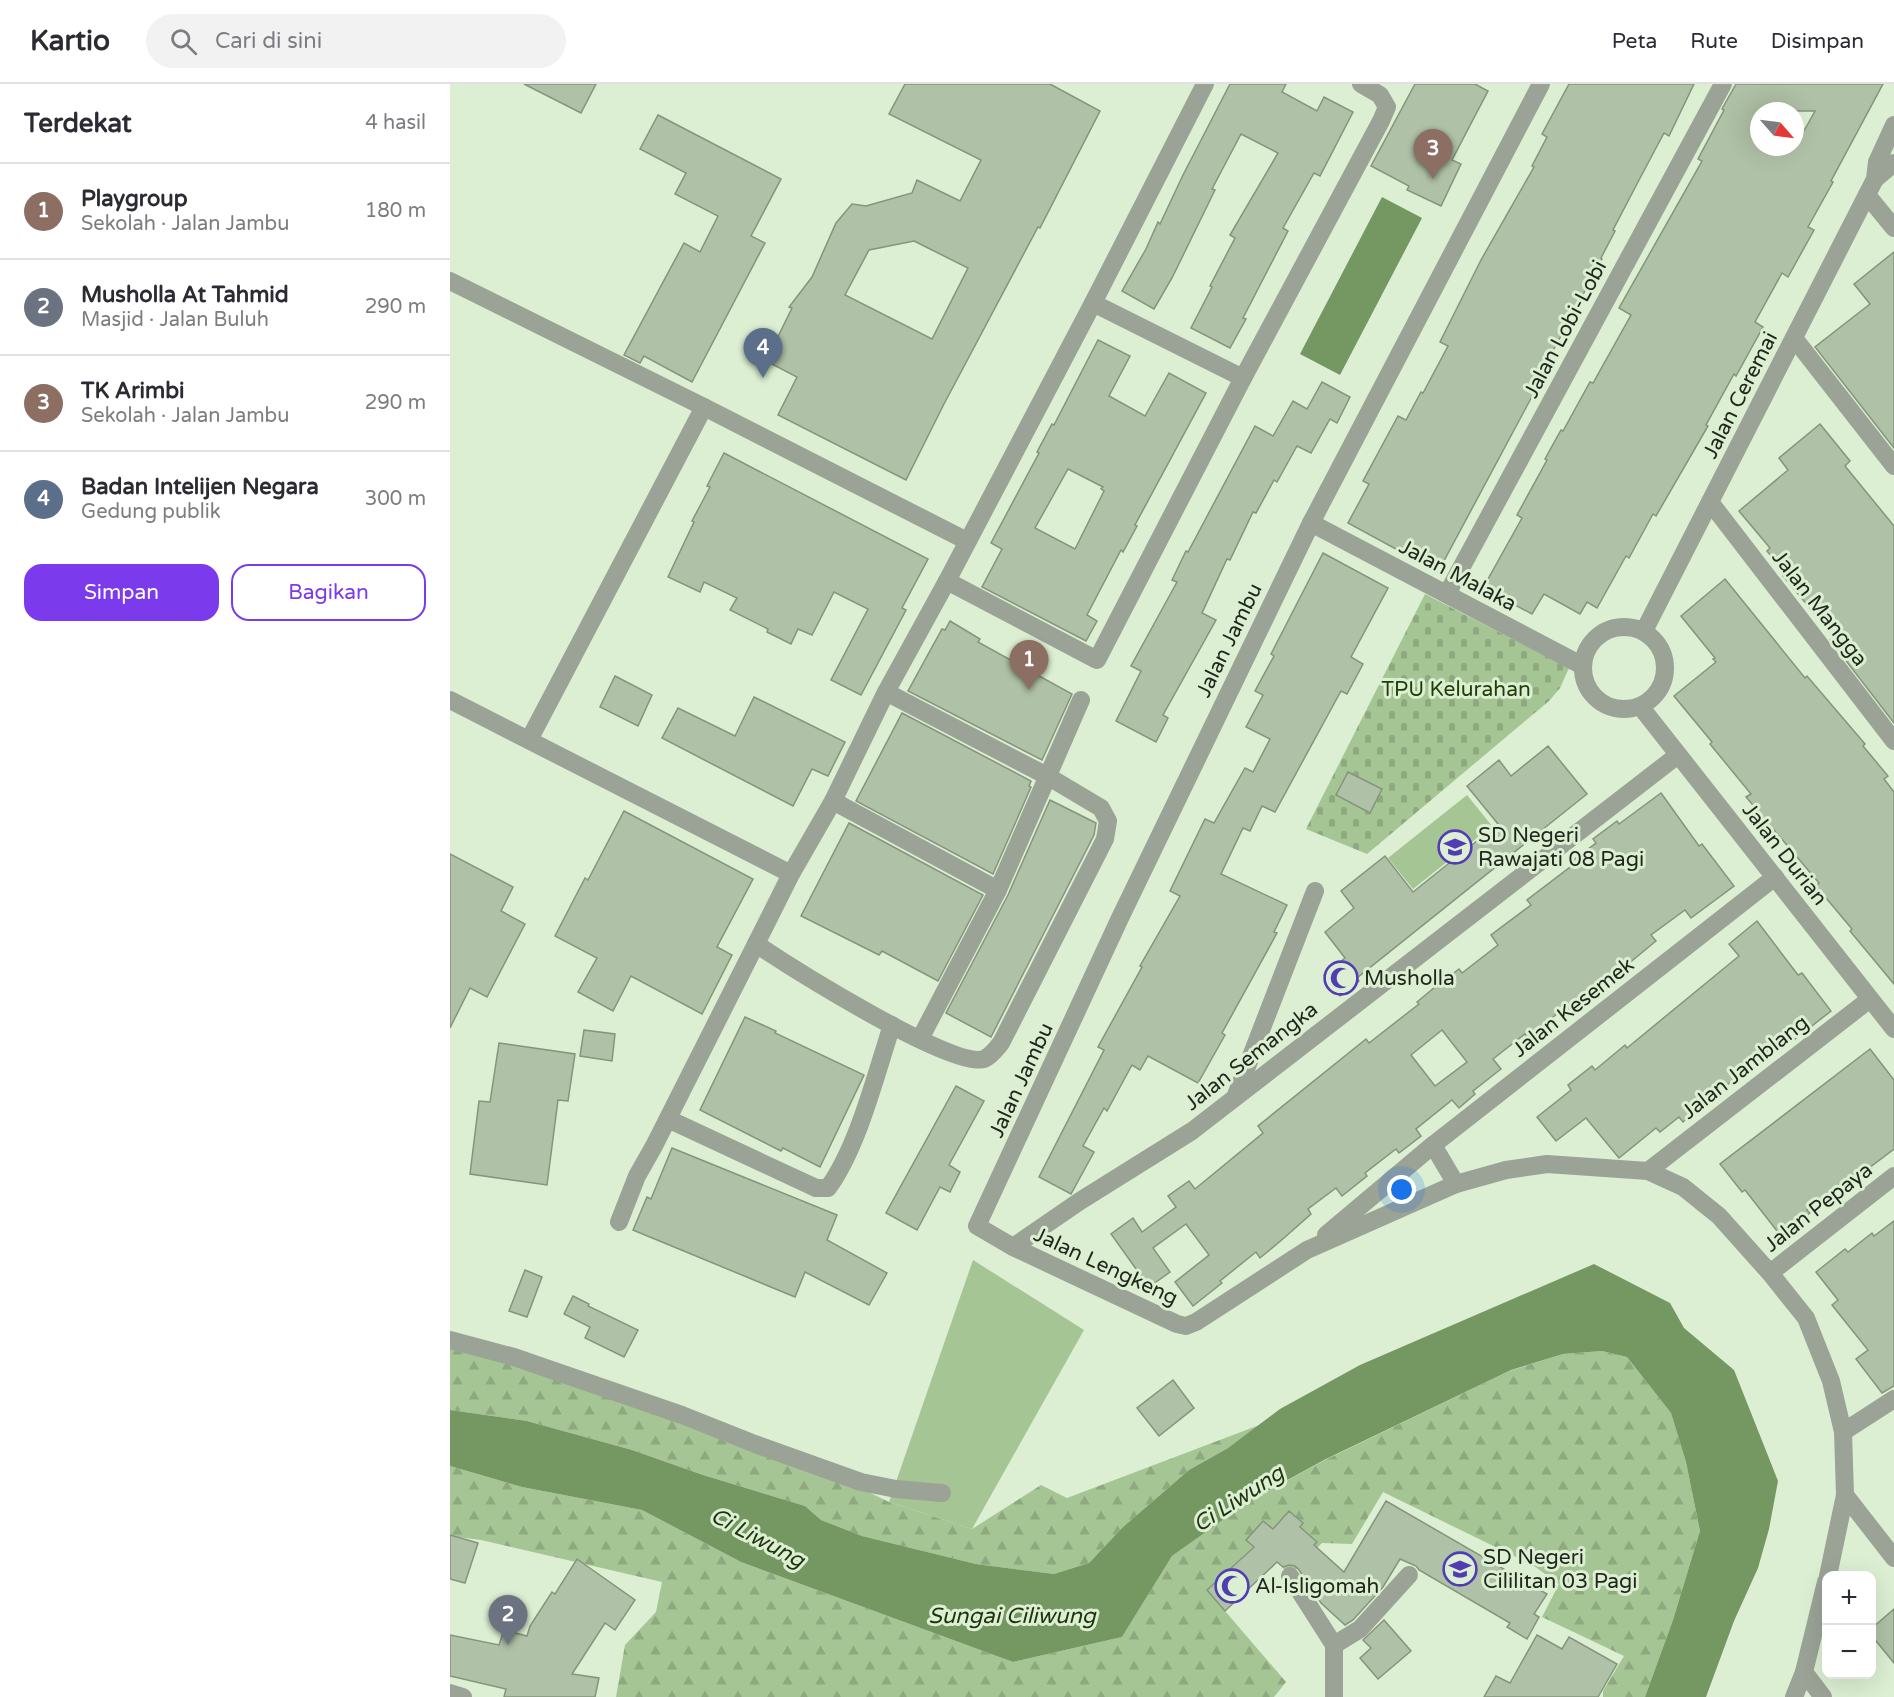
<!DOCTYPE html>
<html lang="id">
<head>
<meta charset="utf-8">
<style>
  :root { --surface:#fff; --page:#f2f2f3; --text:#2b2b33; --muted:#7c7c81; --line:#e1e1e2; --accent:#7c3aed }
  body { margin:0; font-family:"Varela Round",sans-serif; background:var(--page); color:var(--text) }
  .controls { position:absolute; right:18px; bottom:18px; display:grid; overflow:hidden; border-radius:12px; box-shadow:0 6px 24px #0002 }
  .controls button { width:54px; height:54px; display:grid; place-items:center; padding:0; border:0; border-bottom:2px solid var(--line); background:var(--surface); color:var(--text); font:30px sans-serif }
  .compass { position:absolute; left:1300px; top:18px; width:54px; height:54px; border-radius:50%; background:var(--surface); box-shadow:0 6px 24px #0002; rotate:118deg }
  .you { position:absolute; left:952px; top:1106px; width:21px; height:21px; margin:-15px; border:4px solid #fff; border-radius:50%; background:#1a73e8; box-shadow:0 0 0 9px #1a73e833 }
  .badge { display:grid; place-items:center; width:39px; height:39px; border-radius:50%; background:var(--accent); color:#fff; font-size:20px; font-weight:700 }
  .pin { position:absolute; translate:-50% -50px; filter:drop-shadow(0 2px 3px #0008) }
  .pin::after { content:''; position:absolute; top:32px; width:21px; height:18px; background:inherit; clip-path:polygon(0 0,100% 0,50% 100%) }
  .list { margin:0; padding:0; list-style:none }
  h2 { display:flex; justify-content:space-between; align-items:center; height:78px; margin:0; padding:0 24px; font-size:26px }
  h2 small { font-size:20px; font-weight:400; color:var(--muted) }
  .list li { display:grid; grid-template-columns:39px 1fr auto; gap:18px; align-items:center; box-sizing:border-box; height:96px; padding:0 24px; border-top:2px solid var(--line) }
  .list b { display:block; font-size:22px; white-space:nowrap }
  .list p { margin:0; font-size:20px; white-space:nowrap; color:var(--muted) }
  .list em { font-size:20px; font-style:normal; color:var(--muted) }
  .actions { display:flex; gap:12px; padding:18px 24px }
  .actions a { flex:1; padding:14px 0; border:2px solid var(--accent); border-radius:18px; text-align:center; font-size:21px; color:var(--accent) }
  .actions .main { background:var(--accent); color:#fff }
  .icon { flex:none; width:33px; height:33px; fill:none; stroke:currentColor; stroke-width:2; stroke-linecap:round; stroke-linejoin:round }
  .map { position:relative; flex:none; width:1444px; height:1613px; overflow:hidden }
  header { display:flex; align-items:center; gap:36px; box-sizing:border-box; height:84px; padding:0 30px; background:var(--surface); border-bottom:2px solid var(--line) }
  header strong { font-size:28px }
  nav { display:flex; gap:33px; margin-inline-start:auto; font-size:21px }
  .search { width:420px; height:54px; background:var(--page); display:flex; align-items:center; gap:15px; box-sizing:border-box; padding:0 21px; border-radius:33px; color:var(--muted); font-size:22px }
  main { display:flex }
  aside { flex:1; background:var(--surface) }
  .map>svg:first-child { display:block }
  .green { fill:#a5c594 }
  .forest { fill:url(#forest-firs) }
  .cemetery { fill:url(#cemetery-stones) }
  .water { fill:#759762 }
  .building { fill:#afc1a6; stroke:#84957b; stroke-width:1.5; fill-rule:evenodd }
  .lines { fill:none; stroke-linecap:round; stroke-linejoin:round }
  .minor { stroke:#9ba397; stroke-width:18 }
  .labels { text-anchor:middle; stroke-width:6; stroke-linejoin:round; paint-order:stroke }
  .street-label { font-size:21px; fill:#1f261b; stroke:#dcefd2 }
  .park-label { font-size:21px; fill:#1e3e03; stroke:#dcefd2 }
  .poi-label { font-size:21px; fill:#1f261b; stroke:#dcefd2; text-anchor:start }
  .water-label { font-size:22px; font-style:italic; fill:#1d340d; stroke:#dcefd2 }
</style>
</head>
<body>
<header>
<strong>Kartio</strong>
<div class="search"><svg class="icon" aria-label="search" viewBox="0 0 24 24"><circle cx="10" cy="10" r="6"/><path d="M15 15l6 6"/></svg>Cari di sini</div>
<nav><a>Peta</a><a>Rute</a><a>Disimpan</a></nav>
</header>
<main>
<aside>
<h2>Terdekat<small>4 hasil</small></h2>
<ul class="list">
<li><span class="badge" style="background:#8d6e63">1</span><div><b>Playgroup</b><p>Sekolah · Jalan Jambu</p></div><em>180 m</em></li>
<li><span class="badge" style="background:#6b7280">2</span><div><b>Musholla At Tahmid</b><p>Masjid · Jalan Buluh</p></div><em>290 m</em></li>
<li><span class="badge" style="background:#8d6e63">3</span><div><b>TK Arimbi</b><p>Sekolah · Jalan Jambu</p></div><em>290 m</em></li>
<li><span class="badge" style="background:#5c6f8a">4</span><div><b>Badan Intelijen Negara</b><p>Gedung publik</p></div><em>300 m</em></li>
</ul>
<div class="actions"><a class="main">Simpan</a><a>Bagikan</a></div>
</aside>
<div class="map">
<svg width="1444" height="1613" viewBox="0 0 1444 1613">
  <defs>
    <pattern id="forest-firs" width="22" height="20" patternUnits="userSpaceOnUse" patternTransform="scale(1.5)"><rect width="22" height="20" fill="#a5c594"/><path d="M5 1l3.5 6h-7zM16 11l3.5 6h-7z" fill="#8ea97f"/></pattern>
    <pattern id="cemetery-stones" width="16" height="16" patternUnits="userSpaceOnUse" patternTransform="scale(1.5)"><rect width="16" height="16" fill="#a5c594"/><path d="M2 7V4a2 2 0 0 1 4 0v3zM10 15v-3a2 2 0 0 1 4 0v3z" fill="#8ea97f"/></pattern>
  </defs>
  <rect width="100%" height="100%" fill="#dcefd2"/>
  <g class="green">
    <path d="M1017,711L1042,742L963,805L938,774Z"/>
    <path d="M523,1176L634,1246L522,1445L439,1418Z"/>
  </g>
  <g class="forest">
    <path d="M0,1256L363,1381L439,1418L522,1445L591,1401L617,1414L812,1340L778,1364L739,1386L673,1443L639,1479L604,1490L526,1480L412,1452L371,1436L355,1422L253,1391L182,1366L77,1337L0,1326Z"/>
    <path d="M1152,1267L1177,1273L1221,1329L1236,1378L1250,1447L1223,1536L1195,1613H1153V1607L1174,1572L1092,1533L1109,1500L1084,1482L933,1408L902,1460L872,1459L840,1492L799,1447L808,1458L757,1506L836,1598L824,1613H166L175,1561L206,1528L212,1498L31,1456L0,1452V1382L72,1403L192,1426L291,1478L563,1578L672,1553L722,1472L801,1416L873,1377L1059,1287L1113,1270Z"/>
  </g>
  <path class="cemetery" d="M975,510L1119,584L1110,604L1099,617L917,770L856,745Z"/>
  <g class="water">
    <path d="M932,113L972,134L890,291L850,270Z"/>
    <path d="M1144,1180L1220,1219L1234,1244L1284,1286L1328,1397L1319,1445L1308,1484L1284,1537L1256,1613H1195L1223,1536L1250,1447L1236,1378L1221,1329L1177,1273L1152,1267L1113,1270L1061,1286L874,1376L801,1416L722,1472L672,1553L563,1578L291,1478L192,1426L72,1403L0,1382V1326L77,1337L182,1366L253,1391L355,1422L371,1436L412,1452L526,1480L604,1490L639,1479L673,1443L739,1386L778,1364L830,1325L910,1281Z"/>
  </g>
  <g class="building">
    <path d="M74,0H146L131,29Z"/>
    <path d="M455,0H600L650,27L590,144L588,143L494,320L456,396L328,331L347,293L316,277L342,224L339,223L362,193L386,139L402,120L416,122L462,109L467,96L510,117L531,76L439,30ZM464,157L518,184L482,255L395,211L419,166Z"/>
    <path d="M780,0H836L832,8L867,27L874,13L903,28L870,92L864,89L833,144L838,147L793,234L796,235L780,264L741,244L762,203L760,202L785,154L780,151L828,69L791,50L762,105L765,106L722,194L704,225L672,207L696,165L708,138L710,140L733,91Z"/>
    <path d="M965,0H1025L1038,7L1002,76L1011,80L991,122L957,106L959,102L921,82Z"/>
    <path d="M1119,0H1244L1219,52L1214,49L1188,98L1163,146L1165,147L1151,174L1152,175L1097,278L1100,279L988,488L898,439L919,400L913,397L948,332L956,336L971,308L973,309L998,262L990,258L1031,176L1084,83L1082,82L1097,53L1092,50Z"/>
    <path d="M1286,0H1433L1381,97L1383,98L1358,143L1364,146L1338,193L1332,189L1305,238L1313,243L1286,292L1284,290L1256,341L1258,342L1206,432L1203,430L1179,474L1176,472L1147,524L1137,518L1130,530L1094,510L1082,530L1033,504L1072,434L1067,431L1097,376L1095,375L1111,346L1113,347L1140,298L1143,299L1181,231L1169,224L1252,77L1248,75L1274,26L1272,25ZM1309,27H1365L1345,63H1309Z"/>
    <path d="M208,31L331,95L301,152L315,159L242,298L194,272L190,279L174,271L234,159L250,168L268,132L225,110L236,89L190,65Z"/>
    <path d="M1444,168V364L1365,263L1420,220L1404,200Z"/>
    <path d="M648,256L680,272L659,312L695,332L719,289L756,309L685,441L687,442L673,468L671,466L637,531L647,537L636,557L532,503L552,465L541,459L589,369L587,368L602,340L604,341ZM618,385L653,403L651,405L654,407L625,465L585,444Z"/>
    <path d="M872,298L900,313L887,339L880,335L861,369L847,362L827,398L824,396L806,429L803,428L780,476L777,475L752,529L766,536L713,631L718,634L706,658L666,637L691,587L681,582L727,498L722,496L736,467L738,468L805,342L823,352L843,317L857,325Z"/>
    <path d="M1370,340L1400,377L1395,382L1444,442V639L1380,556L1384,553L1333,492L1335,489L1317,467L1320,464L1289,427L1338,386L1329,374Z"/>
    <path d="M274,369L478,475L452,524L456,526L411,611L381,596L418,525L384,508L362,551L348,545L341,560L317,548L318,545L280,526L287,514L254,498L250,508L218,493L244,438L242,437L260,403L257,402Z"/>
    <path d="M873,469L938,504L901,573L913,580L897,610L891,607L825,728L812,722L800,747L793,744L771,790L837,821L824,848L827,849L772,949L775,951L748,999L698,972L690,986L682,981L657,1027L654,1024L633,1062L644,1068L621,1110L589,1093L654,966L648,963L692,883L690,882L730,812L720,807L755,735L764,739L795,684L803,688L820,655L796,643L813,611L805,607L824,572L821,570Z"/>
    <path d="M1275,495L1355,594L1357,592L1415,660L1413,662L1438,692L1434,695L1444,708V900L1400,847L1402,845L1366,802L1369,799L1296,713L1301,710L1260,660L1262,658L1224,612L1266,578L1263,575L1265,574L1231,532Z"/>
    <path d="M500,537L530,555L528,558L622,610L592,676L458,607L492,545L495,546Z"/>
    <path d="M165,592L202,611L188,642L150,623Z"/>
    <path d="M304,613L395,658L378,692L362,685L343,722L212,654L228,624L285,652Z"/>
    <path d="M452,629L581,697L579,702L581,703L543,790L406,717Z"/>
    <path d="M1098,662L1137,710L907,894L909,897L890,912L874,891L895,874L875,848L904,824L891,807L935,772L963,808L1048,740L1017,702L1049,676L1061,692Z"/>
    <path d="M898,688L932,705L920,729L886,711Z"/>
    <path d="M1211,709L1249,762L1252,760L1284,802L1241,834L1235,826L1201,851L1206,857L1160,895L1162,898L1141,916L1138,912L1111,933L1108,929L1077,954L1075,950L1043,975L1051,985L1023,1007L1025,1010L1009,1024L1002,1016L966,1045L971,1052L949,1069L946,1065L915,1089L917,1092L892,1112L886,1104L858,1125L861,1130L834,1154L810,1174L806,1168L770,1197L772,1199L743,1222L725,1198L759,1171L736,1140L703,1164L720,1188L699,1203L661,1150L683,1134L692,1148L726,1123L718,1112L739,1097L745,1105L813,1049L808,1042L916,955L919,959L969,920L967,918L985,903L1009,885L1012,889L1048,861L1041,851L1081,821L1077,816L1124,780L1122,777L1146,759L1143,755L1167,737L1169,740ZM992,946L1017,978L985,1002L961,971Z"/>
    <path d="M600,716L646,739L644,751L541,953L496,929L558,811Z"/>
    <path d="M174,727L303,795L267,863L282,871L252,930L181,892L163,927L128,908L147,874L105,852L135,794L138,796Z"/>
    <path d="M399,739L533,811L488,897L432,867L429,871L351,832Z"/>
    <path d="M0,770L63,803L51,827L75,840L37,913L20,904L0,944Z"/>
    <path d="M1307,837L1348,891L1352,889L1381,927L1344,956L1339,949L1233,1038L1229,1033L1210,1048L1206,1044L1169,1074L1136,1034L1106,1057L1087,1033L1121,1006L1118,1001L1142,982L1145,986L1175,961L1177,964L1289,872L1279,860Z"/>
    <path d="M295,933L326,947L325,949L414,991L370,1083L333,1064L331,1067L250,1026Z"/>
    <path d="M134,946L165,950L162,977L130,972Z"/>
    <path d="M49,959L125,970L118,1017L108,1016L97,1101L20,1090L29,1017L40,1018Z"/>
    <path d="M1420,965L1444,996V1065L1419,1084L1416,1081L1392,1100L1391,1099L1357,1126L1360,1129L1331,1152L1295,1106L1292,1108L1270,1080Z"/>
    <path d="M506,1002L534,1017L499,1081L510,1088L500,1108L490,1103L467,1146L436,1129Z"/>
    <path d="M222,1064L387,1131L377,1156L437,1189L419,1221L355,1188L345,1213L183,1146L197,1113L201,1115Z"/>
    <path d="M1444,1137V1302L1432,1309L1406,1275L1418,1266L1382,1221L1388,1216L1366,1188L1395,1165L1398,1168L1422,1149L1424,1152Z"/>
    <path d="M75,1186L92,1193L77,1233L59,1227Z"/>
    <path d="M123,1212L139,1220L138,1222L188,1246L174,1273L135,1254L140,1243L114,1230Z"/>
    <path d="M723,1296L744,1324L709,1352L687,1324Z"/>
    <path d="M936,1417L1097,1510L1084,1530L1089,1533L1077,1555L1057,1543L1060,1539L969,1486L966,1482L950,1475L933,1503L903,1536L895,1541L871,1519L849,1486L845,1482L839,1481L833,1483L827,1478L775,1527L757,1506L804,1463L796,1456L813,1437L823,1445L839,1427L853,1439L850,1443L867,1458L864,1461L894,1488Z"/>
    <path d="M0,1451L28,1459L15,1499L0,1495Z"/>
    <path d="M127,1475L185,1516L165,1546L155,1539L122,1590L149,1594L145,1613H54L56,1605L0,1592V1551L49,1561L54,1546L77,1552L80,1542L102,1508L105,1510Z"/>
    <path d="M1444,1525V1579L1422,1552V1544Z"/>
    <path d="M934,1536L961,1567L928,1595L910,1574L921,1564L913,1556Z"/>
    <path d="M1087,1551L1112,1565L1119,1553L1167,1580L1148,1613H1034L1046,1592L1060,1599Z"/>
  </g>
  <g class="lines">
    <g class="minor">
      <path d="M1091,0L861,439L670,834L527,1142L563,1163L727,1240L736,1242L746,1238L857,1166L1006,1100L1056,1086L1097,1080L1198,1087L1233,1103L1269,1132L1320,1189L1356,1234L1381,1297L1393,1348L1395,1411L1378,1492"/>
      <path d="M1425,95L1444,79"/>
      <path d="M1417,111L1444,144"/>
      <path d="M0,197L254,323L517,457"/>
      <path d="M643,219L793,294"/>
      <path d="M1344,254L1444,382"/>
      <path d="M1260,418L1444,657"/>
      <path d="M861,439L1133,582"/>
      <path d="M497,497L647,576L793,294L931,37L937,23L930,11L911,0"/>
      <path d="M997,510L1273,0"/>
      <circle cx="1174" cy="584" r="41"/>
      <path d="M1194,547L1425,95L1427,78L1444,41"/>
      <path d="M436,608L599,693L651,724L658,737L655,755L551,959C546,965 541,972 534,975C503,986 339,882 306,860L341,790L383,717L436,608L497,497L643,219L755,0"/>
      <path d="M0,616L341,790"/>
      <path d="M1190,622L1444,945"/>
      <path d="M79,656L254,323"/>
      <path d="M383,717L548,806"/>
      <path d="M470,955L548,806L631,616"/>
      <path d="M786,1011L865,807"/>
      <path d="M218,1035L366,1104H378C408,1063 426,990 442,941"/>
      <path d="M983,1061L1006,1100"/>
      <path d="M1198,1087L1420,915"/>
      <path d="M169,1138L187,1092L204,1062L306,860"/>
      <path d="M876,1151L983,1061L1325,793"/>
      <path d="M563,1163L630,1117L742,1047L1228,671"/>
      <path d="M1320,1189L1444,1092"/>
      <path d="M0,1256L64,1273L232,1331L305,1360L411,1398L446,1405L492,1409"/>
      <path d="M1393,1348L1444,1315"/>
      <path d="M1395,1411L1444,1474"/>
      <path d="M840,1492L884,1561V1613"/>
      <path d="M884,1561L910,1545L959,1491"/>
      <path d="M1354,1588L1373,1613"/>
      <path d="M0,1609L13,1613"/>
      <path d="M1344,1613L1354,1588L1376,1498"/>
    </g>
  </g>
  <defs>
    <g id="school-ring" transform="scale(1.725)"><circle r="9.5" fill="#dcefd2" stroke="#513cb3" stroke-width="1.5"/><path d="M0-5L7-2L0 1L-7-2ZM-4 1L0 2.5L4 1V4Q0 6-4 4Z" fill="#513cb3"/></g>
    <g id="mosque-ring" transform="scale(1.725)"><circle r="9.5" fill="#dcefd2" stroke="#513cb3" stroke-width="1.5"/><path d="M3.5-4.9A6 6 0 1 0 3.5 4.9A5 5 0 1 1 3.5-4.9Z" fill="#513cb3"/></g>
  </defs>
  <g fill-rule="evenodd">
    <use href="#school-ring" x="1005" y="763"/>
    <use href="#mosque-ring" x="891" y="894"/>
    <use href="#school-ring" x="1010" y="1485"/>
    <use href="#mosque-ring" x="782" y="1502"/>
  </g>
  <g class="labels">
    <g class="street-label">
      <text transform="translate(1115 245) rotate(-62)" y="7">Jalan Lobi-Lobi</text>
      <text transform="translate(1290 311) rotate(-63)" y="7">Jalan Ceremai</text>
      <text transform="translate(1008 491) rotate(28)" y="7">Jalan Malaka</text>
      <text transform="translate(1370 524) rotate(52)" y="7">Jalan Mangga</text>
      <text transform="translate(779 556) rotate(-64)" y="7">Jalan Jambu</text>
      <text transform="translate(1335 770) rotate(52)" y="7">Jalan Durian</text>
      <text transform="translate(1123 923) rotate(-38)" y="7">Jalan Kesemek</text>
      <text transform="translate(801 972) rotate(-38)" y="7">Jalan Semangka</text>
      <text transform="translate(1295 983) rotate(-38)" y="7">Jalan Jamblang</text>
      <text transform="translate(571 996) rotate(-65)" y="7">Jalan Jambu</text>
      <text transform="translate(1368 1123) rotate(-38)" y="7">Jalan Pepaya</text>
      <text transform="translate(656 1182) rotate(25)" y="7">Jalan Lengkeng</text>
    </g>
    <g class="park-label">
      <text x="1006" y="612">TPU Kelurahan</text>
    </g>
    <g class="poi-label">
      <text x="1028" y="758">SD Negeri<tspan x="1028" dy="24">Rawajati 08 Pagi</tspan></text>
      <text x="914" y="901">Musholla</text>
      <text x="1033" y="1480">SD Negeri<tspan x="1033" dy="24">Cililitan 03 Pagi</tspan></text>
      <text x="805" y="1509">Al-Isligomah</text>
    </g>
    <g class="water-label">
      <text transform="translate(788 1414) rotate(-33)" y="8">Ci Liwung</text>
      <text transform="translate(308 1453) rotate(28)" y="8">Ci Liwung</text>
      <text x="562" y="1539">Sungai Ciliwung</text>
    </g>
  </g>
</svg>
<div class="controls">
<button>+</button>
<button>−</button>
</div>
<svg class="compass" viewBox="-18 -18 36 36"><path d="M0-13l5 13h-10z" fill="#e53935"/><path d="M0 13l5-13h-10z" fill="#7c7c81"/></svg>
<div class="you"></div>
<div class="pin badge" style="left:579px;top:606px;background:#8d6e63">1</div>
<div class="pin badge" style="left:58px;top:1561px;background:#6b7280">2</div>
<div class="pin badge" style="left:983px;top:95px;background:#8d6e63">3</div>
<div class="pin badge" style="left:313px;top:294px;background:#5c6f8a">4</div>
</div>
</main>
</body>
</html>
